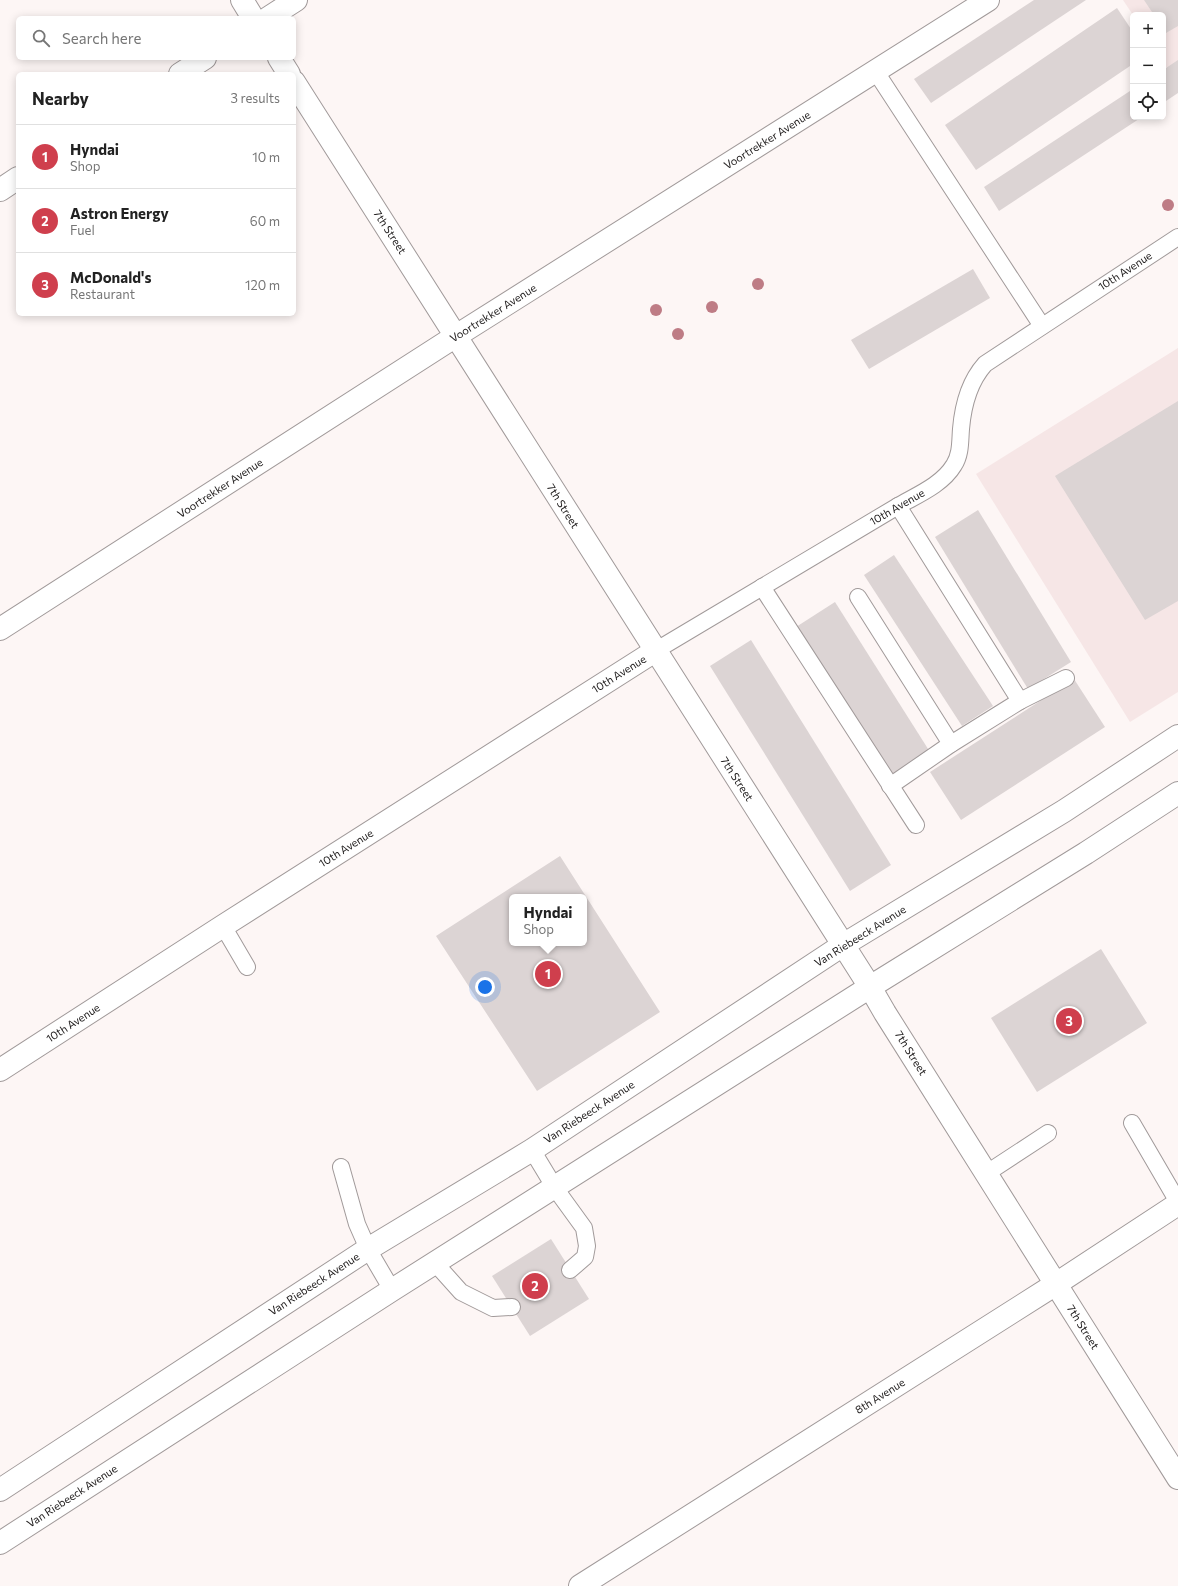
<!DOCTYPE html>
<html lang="en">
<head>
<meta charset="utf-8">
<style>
  :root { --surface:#fff; --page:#f6f6f6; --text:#222; --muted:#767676; --line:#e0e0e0; --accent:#cf3f4d }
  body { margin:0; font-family:Commissioner,sans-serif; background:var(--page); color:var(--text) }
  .controls { position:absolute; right:12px; top:12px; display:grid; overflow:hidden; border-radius:6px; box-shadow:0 2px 10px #0003 }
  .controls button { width:36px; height:36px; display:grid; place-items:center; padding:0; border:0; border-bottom:1px solid var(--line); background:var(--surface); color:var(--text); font:20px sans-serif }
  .you { position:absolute; left:485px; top:987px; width:14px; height:14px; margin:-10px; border:3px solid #fff; border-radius:50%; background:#1a73e8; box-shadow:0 0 0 6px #1a73e833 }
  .badge { display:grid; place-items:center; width:26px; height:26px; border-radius:50%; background:var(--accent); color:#fff; font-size:13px; font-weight:700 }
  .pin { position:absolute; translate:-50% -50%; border:2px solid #fff; box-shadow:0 1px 4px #0006 }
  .popup { position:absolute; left:509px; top:894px; width:78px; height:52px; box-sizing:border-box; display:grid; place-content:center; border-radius:6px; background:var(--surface); filter:drop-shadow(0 1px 3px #0005); font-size:13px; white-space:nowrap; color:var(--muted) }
  .popup b { font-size:15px; color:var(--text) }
  .popup::after { content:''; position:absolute; left:50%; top:100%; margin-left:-8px; border:8px solid transparent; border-top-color:var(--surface) }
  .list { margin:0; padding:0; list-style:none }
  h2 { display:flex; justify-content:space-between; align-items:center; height:52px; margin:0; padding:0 16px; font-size:17px }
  h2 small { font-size:13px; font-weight:400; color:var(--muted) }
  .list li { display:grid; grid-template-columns:26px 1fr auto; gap:12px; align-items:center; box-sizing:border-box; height:64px; padding:0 16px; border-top:1px solid var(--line) }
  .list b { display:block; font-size:15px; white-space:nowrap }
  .list p { margin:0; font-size:13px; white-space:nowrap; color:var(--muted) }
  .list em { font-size:13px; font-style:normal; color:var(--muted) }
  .icon { flex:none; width:22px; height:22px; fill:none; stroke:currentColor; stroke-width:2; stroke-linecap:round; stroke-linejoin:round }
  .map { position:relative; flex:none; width:1178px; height:1586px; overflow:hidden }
  .search { position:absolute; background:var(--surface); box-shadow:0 2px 10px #0003; left:16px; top:16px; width:280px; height:44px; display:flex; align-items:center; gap:10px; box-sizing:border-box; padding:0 14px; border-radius:6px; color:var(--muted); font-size:15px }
  .panel { position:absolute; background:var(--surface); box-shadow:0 2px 10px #0003; left:16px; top:72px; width:280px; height:244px; border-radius:6px }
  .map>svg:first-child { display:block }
  .built { fill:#f6e6e6 }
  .building { fill:#dcd4d4; fill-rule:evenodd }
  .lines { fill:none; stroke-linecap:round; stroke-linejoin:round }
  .service-casing { stroke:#a19a9a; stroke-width:18 }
  .minor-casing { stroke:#a19a9a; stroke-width:24 }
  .primary-casing { stroke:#a19a9a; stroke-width:24 }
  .service { stroke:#fff; stroke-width:16 }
  .minor { stroke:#fff; stroke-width:22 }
  .primary { stroke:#fff; stroke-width:22 }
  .tree { fill:#be7c85 }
  .labels { text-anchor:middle; stroke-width:4; stroke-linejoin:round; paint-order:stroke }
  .street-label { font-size:11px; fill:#232020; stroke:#fff }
</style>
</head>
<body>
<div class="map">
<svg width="1178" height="1586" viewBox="0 0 1178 1586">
  <rect width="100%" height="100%" fill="#fdf6f5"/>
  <g class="built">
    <path d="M1123,0H1178V86L1163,62V15H1133Z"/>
    <path d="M1178,348V692L1130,722L976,474Z"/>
  </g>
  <g class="building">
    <path d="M1034,0H1086L931,103L914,79Z"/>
    <path d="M1144,0H1178V26L1166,33L1163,28V15H1154Z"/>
    <path d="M1117,8L1133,32V64L976,170L945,125Z"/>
    <path d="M1178,60V93L1163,103V70Z"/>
    <path d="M1133,89V117H1142L999,211L984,187Z"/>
    <path d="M973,269L990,298L869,369L851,340Z"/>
    <path d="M1178,401V601L1145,620L1055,476Z"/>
    <path d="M978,510L1071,662L1028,689L935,537Z"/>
    <path d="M894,555L993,706L962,726L864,575Z"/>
    <path d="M835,602L930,752L891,776L796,627Z"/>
    <path d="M751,640L891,865L850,891L710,666Z"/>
    <path d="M1074,679L1105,727L961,820L930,772Z"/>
    <path d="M560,856L660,1012L537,1091L436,936ZM512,897H584V943H512Z"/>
    <path d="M1101,949L1147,1023L1037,1092L991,1018Z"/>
    <path d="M551,1239L589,1299L530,1336L492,1276Z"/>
  </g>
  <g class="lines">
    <g class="service-casing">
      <g id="service">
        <path d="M876,72L1042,326"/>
        <path d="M898,506L1020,701"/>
        <path d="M762,587L916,825"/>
        <path d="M858,597L951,744"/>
        <path d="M655,651L898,506C917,495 942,485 954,465C961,454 960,441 961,429C963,405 969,382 985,364L1178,237"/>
        <path d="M890,786L951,744L1020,701L1066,678"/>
        <path d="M223,926L247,967"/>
        <path d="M1132,1123L1178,1202"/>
        <path d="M532,1150L555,1188L584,1228L587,1246L585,1257L570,1270"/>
        <path d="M341,1167L357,1224L368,1249L392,1290"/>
        <path d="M987,1173L1048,1133"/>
        <path d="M435,1263L461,1292L493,1308L512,1307"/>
      </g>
    </g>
    <g class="minor-casing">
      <g id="minor">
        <path d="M242,0L253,18"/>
        <path d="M268,18L296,0"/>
        <path d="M279,58L289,74"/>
        <path d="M180,74L205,58"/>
        <path d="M294,82L870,987L885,1013L1178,1478"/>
        <path d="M0,190L18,178"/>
        <path d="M0,629L456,336L988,0"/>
        <path d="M0,1070L223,926L655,651"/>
        <path d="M580,1586L1056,1284L1178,1204"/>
      </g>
    </g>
    <g class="primary-casing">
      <g id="primary">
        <path d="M0,1490L368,1249L532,1150L843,945L1064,811L1178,736"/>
        <path d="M0,1543L392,1290L870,987L1086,853L1178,793"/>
      </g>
    </g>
    <use href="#service" class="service"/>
    <use href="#minor" class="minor"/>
    <use href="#primary" class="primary"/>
  </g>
  <g class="tree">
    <circle cx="1168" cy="205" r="6"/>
    <circle cx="758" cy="284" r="6"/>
    <circle cx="712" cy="307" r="6"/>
    <circle cx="656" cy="310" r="6"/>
    <circle cx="678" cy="334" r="6"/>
  </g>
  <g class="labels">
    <g class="street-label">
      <text transform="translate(767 140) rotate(-32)" y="4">Voortrekker Avenue</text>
      <text transform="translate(390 232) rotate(57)" y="4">7th Street</text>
      <text transform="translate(1125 271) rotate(-33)" y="4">10th Avenue</text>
      <text transform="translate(493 313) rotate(-32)" y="4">Voortrekker Avenue</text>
      <text transform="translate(220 488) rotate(-33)" y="4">Voortrekker Avenue</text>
      <text transform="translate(563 506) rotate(58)" y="4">7th Street</text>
      <text transform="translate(897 507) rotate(-30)" y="4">10th Avenue</text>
      <text transform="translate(619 674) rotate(-32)" y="4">10th Avenue</text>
      <text transform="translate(737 779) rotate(57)" y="4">7th Street</text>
      <text transform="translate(346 848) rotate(-32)" y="4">10th Avenue</text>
      <text transform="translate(860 936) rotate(-32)" y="4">Van Riebeeck Avenue</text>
      <text transform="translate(73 1023) rotate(-33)" y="4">10th Avenue</text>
      <text transform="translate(911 1053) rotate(58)" y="4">7th Street</text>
      <text transform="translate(589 1112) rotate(-33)" y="4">Van Riebeeck Avenue</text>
      <text transform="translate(314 1284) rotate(-33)" y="4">Van Riebeeck Avenue</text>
      <text transform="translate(1083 1327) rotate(58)" y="4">7th Street</text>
      <text transform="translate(880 1396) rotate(-32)" y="4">8th Avenue</text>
      <text transform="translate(72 1496) rotate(-33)" y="4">Van Riebeeck Avenue</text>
    </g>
  </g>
</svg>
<div class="controls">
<button>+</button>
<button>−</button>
<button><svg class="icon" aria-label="locate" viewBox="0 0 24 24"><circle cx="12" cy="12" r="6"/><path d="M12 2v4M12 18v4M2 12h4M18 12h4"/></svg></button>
</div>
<div class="you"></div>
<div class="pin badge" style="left:548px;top:974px">1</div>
<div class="popup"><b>Hyndai</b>Shop</div>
<div class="pin badge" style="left:535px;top:1286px">2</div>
<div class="pin badge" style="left:1069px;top:1021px">3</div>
<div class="search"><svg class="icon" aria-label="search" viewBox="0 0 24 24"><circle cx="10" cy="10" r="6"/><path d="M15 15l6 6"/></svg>Search here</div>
<section class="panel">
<h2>Nearby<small>3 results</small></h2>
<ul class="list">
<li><span class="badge">1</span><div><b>Hyndai</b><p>Shop</p></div><em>10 m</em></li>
<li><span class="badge">2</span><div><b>Astron Energy</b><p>Fuel</p></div><em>60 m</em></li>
<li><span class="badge">3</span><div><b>McDonald's</b><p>Restaurant</p></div><em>120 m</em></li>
</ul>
</section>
</div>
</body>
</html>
